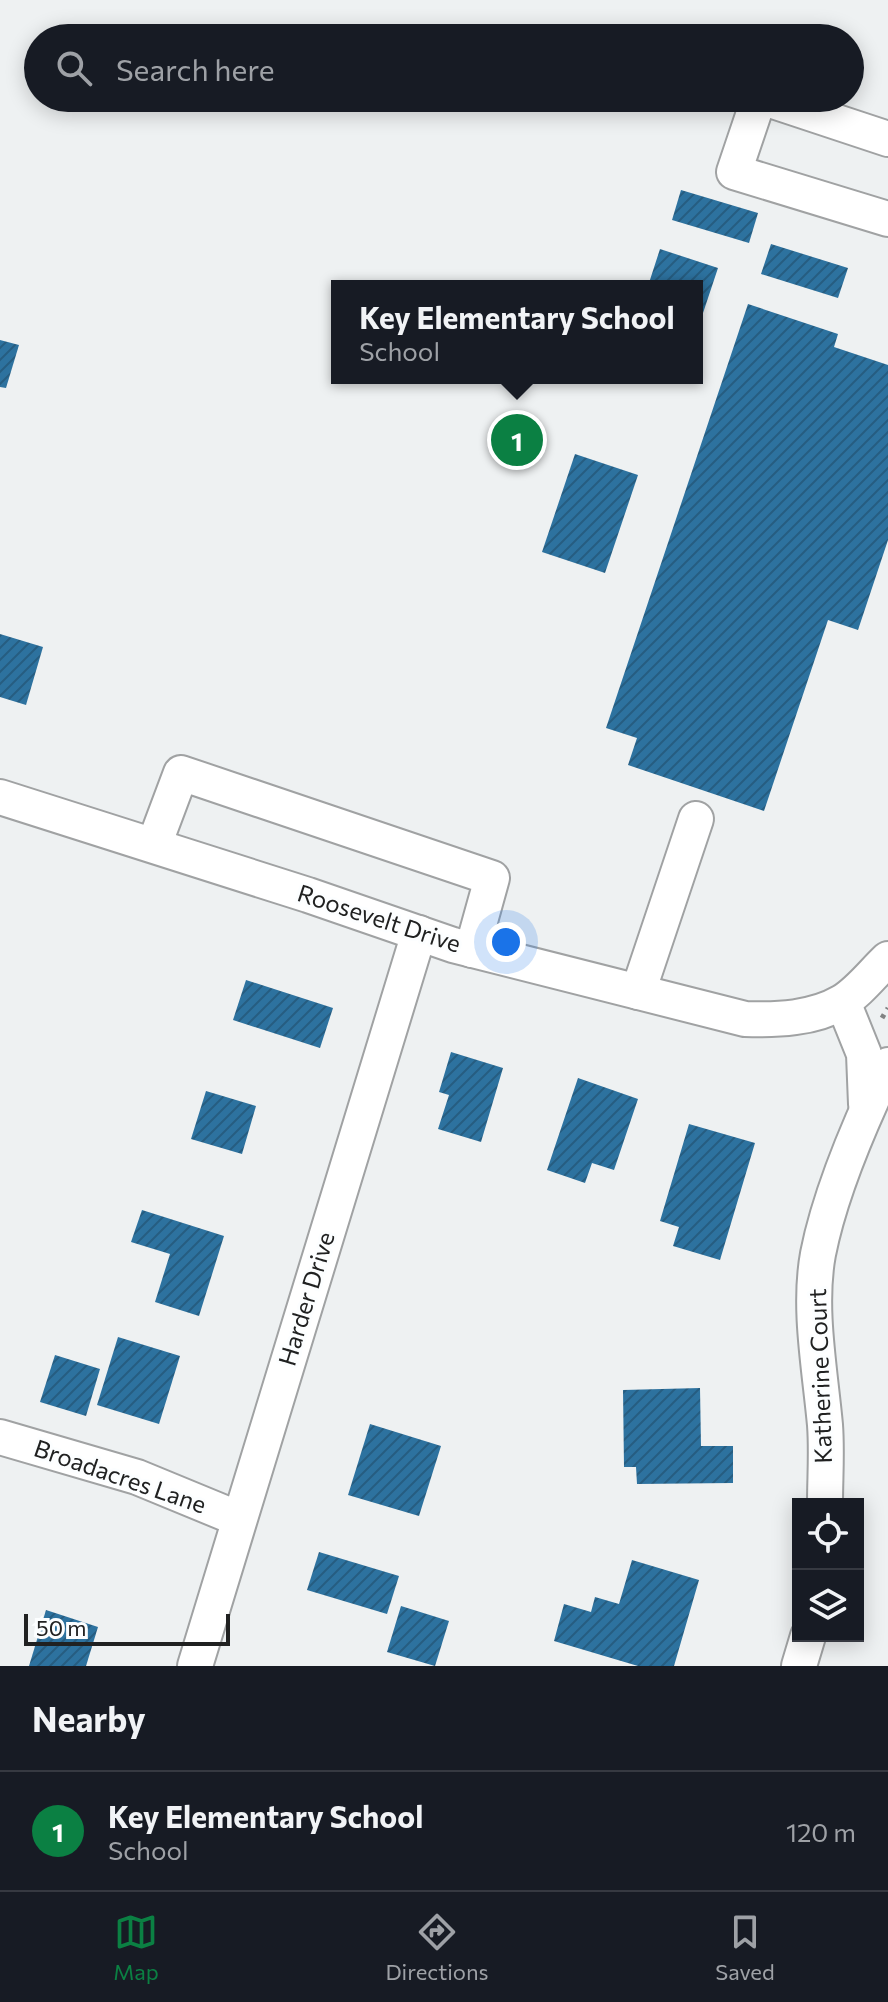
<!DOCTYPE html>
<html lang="en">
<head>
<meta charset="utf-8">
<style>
  :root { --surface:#171b24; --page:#242831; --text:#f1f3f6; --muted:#9ea1a6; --line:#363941; --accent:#0b8043 }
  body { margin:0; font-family:Commissioner,sans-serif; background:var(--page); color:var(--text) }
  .controls { position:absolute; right:24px; bottom:24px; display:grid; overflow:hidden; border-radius:0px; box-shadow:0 4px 20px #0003 }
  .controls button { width:72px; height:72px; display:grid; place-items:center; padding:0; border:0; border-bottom:2px solid var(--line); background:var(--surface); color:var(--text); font:40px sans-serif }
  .scale { position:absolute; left:24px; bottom:20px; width:206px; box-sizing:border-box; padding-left:8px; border:4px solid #202121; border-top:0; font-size:22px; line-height:28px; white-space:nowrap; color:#202121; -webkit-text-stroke:6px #fcfeff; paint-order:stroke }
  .you { position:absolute; left:506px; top:942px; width:28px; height:28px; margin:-20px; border:6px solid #fff; border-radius:50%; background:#1a73e8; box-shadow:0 0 0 12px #1a73e833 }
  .badge { display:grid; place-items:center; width:52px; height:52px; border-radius:50%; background:var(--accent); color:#fff; font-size:26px; font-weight:700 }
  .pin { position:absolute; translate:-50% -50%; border:4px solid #fff; box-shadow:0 2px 8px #0006 }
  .popup { position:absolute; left:331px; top:280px; width:372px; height:104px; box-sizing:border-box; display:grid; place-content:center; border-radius:0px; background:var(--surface); filter:drop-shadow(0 2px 6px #0005); font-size:26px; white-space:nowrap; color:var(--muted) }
  .popup b { font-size:30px; color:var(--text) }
  .popup::after { content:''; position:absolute; left:50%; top:100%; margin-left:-16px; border:16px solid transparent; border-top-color:var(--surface) }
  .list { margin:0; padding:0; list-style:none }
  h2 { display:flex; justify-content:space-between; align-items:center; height:104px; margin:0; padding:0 32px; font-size:34px }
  h2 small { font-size:26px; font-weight:400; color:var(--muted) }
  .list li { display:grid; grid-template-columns:52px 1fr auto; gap:24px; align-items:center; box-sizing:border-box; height:120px; padding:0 32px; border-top:2px solid var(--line) }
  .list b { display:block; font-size:30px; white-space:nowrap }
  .list p { margin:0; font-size:26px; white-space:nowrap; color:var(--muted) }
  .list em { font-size:26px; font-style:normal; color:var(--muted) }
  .icon { flex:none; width:44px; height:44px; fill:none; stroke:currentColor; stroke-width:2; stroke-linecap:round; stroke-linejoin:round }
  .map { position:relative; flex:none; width:888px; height:1666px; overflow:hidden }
  .search { position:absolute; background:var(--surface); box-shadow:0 4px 20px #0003; left:24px; right:24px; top:24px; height:88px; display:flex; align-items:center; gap:20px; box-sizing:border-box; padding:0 28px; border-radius:44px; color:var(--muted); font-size:30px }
  .sheet { height:224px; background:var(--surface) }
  nav { display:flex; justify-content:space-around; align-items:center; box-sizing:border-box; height:112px; border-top:2px solid var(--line); background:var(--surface); font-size:22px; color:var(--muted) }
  nav a { display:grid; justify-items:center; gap:4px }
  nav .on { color:var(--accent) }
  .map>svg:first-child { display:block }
  .building { fill:url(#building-hatch) }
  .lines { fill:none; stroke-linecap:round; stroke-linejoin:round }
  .minor-casing { stroke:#a0a2a3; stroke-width:38 }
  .path { stroke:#818383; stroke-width:5; stroke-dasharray:4 6; stroke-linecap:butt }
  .minor { stroke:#fff; stroke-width:34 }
  .labels { text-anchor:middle; stroke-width:6; stroke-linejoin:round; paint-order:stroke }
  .street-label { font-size:24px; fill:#202121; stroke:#fcfeff }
</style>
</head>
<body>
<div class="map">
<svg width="888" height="1666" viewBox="0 0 888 1666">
  <defs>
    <pattern id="building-hatch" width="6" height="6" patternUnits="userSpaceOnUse" patternTransform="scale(2)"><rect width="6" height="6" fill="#2d729f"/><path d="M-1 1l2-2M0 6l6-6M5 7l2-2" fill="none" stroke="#265d81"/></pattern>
  </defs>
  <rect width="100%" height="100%" fill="#eef1f2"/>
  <g class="building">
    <path d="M681,190L758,213L749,243L672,220Z"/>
    <path d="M771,244L848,268L838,298L761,274Z"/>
    <path d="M660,249L718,268L698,328L697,286H648Z"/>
    <path d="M748,304L838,334L834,347L888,365V540L858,630L828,620L764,811L628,765L637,738L606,728Z"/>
    <path d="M0,340L19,345L6,388L0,387Z"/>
    <path d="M575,454L638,475L605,573L542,552Z"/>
    <path d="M0,634L43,647L26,705L0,697Z"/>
    <path d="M246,980L333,1008L320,1048L233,1020Z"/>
    <path d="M451,1052L503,1068L481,1142L438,1129L449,1095L439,1092Z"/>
    <path d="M578,1078L638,1099L614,1170L592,1163L585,1183L547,1170Z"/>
    <path d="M206,1091L256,1106L242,1154L191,1139Z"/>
    <path d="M689,1124L755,1143L720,1260L673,1246L679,1227L660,1221Z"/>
    <path d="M142,1210L224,1236L199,1316L155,1302L170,1254L131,1242Z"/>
    <path d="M118,1337L180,1356L159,1424L97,1405Z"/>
    <path d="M55,1355L100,1369L86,1416L40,1402Z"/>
    <path d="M700,1388L701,1446H733V1483L637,1484L636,1467H624L623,1390Z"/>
    <path d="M370,1424L441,1446L419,1516L348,1495Z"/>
    <path d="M319,1552L399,1576L387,1614L307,1590Z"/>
    <path d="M632,1560L699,1580L674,1666H638L554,1641L564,1604L591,1612L595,1597L619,1604Z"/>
    <path d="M401,1606L449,1621L435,1666L387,1652Z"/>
    <path d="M46,1610L98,1627L86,1666H29Z"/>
  </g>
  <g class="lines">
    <g class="minor-casing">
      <g id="minor">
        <path d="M759,98L734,172L888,219"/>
        <path d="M764,98L888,139"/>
        <path d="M0,797L308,895L453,945L745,1019C777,1020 813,1019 842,1002C859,992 873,973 888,959"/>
        <path d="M154,845L181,773L492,878L472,950"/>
        <path d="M638,992L696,819"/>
        <path d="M843,1002L864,1054L866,1104"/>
        <path d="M0,1437L137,1477L239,1519"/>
        <path d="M825,1504C825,1478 827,1451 825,1425C820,1370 808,1308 818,1254C830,1193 861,1121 888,1065"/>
        <path d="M195,1666L419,933"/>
        <path d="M799,1666L808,1636"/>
      </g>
    </g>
    <path class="path" d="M882,1018L888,1008"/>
    <use href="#minor" class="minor"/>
  </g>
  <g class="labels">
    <g class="street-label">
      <text transform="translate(379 919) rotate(18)" y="8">Roosevelt Drive</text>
      <text transform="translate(307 1299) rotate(-73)" y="8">Harder Drive</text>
      <text transform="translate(821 1376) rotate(-92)" y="8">Katherine Court</text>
      <text transform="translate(120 1477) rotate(19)" y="8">Broadacres Lane</text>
    </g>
  </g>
</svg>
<div class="controls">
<button><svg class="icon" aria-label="locate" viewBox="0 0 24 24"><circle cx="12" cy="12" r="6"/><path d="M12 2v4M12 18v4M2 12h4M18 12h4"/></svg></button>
<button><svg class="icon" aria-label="layers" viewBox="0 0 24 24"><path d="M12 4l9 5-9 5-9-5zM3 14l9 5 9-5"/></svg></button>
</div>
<div class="scale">50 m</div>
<div class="you"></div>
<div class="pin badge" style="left:517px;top:440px">1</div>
<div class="popup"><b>Key Elementary School</b>School</div>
<div class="search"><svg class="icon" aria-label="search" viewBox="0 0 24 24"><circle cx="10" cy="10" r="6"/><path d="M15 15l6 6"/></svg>Search here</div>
</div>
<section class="sheet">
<h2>Nearby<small></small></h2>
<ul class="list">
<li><span class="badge">1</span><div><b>Key Elementary School</b><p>School</p></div><em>120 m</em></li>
</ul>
</section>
<nav>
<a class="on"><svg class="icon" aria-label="map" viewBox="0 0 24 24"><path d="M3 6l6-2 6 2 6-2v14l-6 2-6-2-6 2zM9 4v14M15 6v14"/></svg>Map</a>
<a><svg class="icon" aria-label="directions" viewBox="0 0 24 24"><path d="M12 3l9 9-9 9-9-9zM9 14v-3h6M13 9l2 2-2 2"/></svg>Directions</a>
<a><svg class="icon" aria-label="saved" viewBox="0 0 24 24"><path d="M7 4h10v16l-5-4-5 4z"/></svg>Saved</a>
</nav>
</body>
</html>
